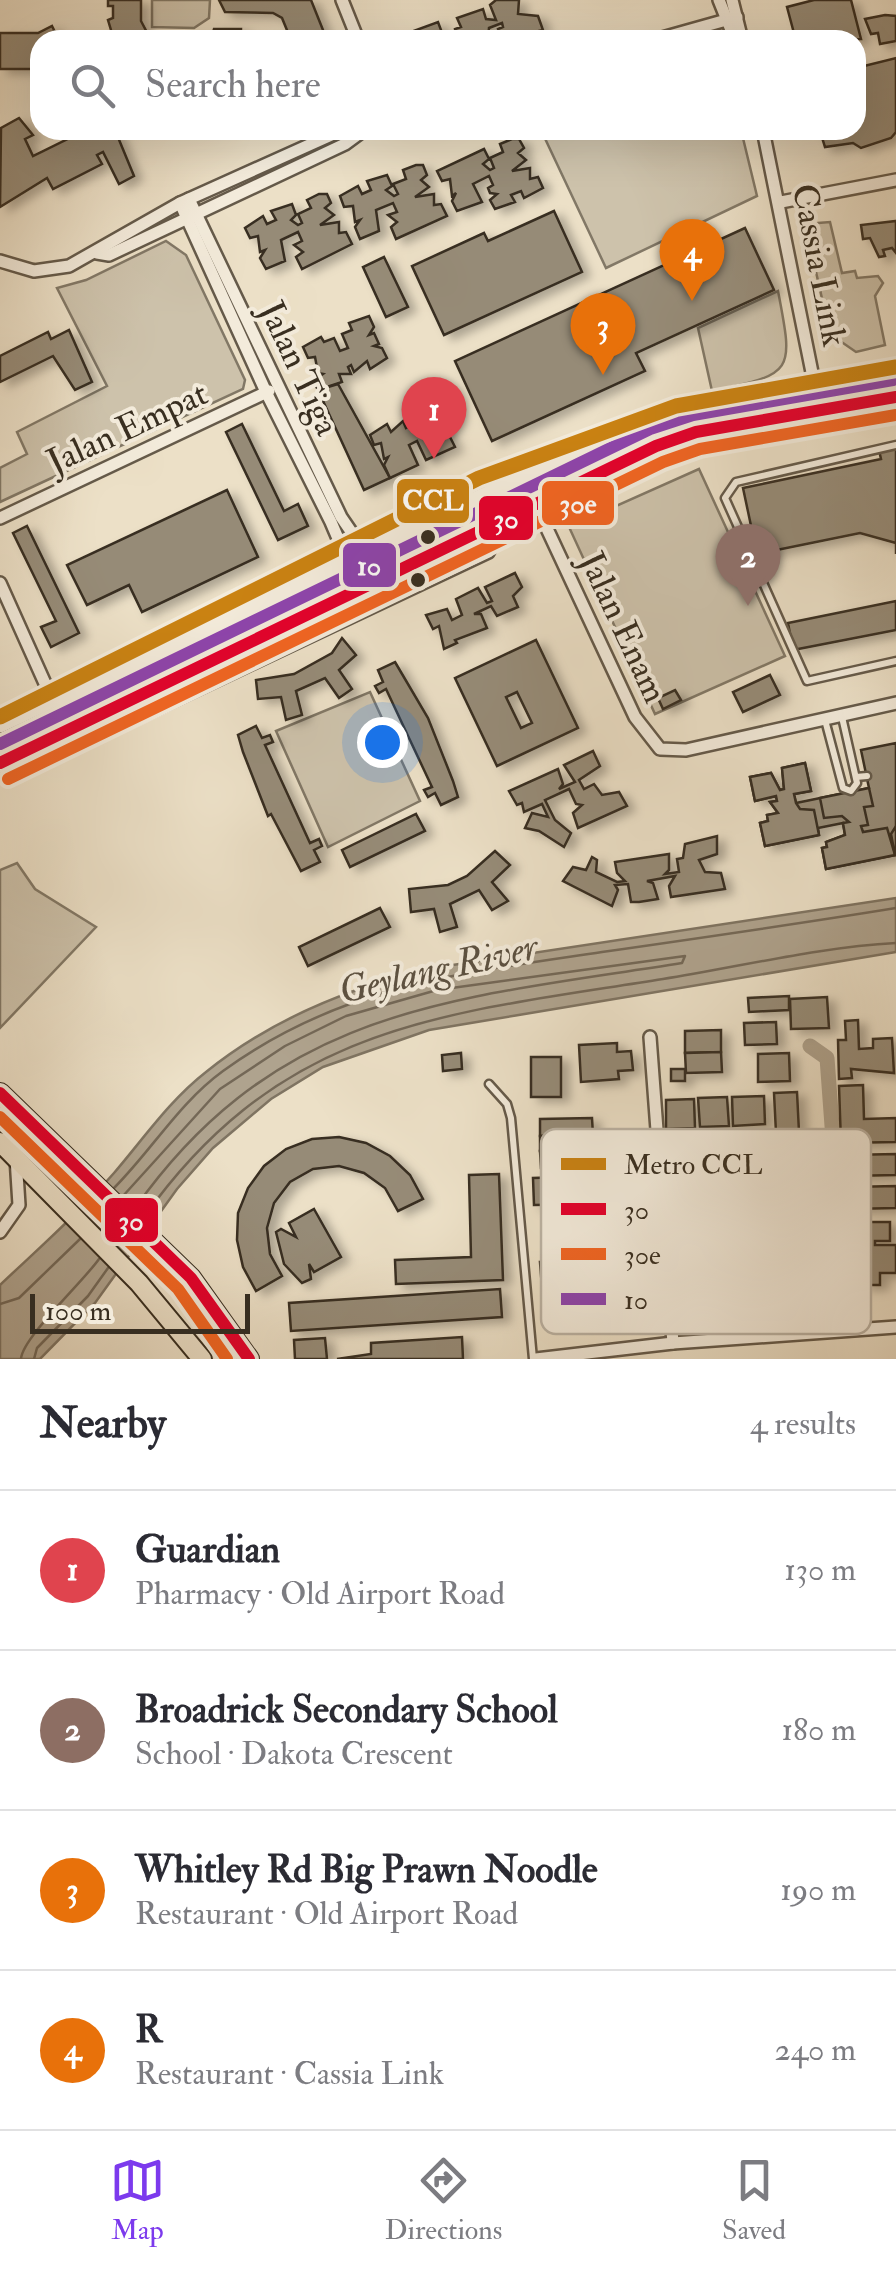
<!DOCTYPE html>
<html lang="en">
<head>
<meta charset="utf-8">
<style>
  :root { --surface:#fff; --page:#f7f7f7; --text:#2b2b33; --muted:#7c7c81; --line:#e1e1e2; --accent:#7c3aed }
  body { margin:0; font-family:"IM FELL Double Pica",serif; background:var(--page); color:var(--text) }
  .scale { position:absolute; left:30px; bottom:25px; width:220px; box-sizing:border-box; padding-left:10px; border:5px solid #382e20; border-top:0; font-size:28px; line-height:35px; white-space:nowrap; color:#382e20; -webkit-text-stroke:8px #f3ebdb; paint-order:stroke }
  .you { position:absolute; left:382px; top:742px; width:35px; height:35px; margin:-25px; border:8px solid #fff; border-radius:50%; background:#1a73e8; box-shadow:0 0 0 15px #1a73e833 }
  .badge { display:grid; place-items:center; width:65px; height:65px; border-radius:50%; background:var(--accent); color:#fff; font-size:32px; font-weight:700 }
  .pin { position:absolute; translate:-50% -82px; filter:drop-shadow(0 2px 5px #0008) }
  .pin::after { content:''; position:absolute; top:52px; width:35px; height:30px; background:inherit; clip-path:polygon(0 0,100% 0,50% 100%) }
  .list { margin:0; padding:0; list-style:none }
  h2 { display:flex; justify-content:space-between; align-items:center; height:130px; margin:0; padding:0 40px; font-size:42px }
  h2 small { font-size:32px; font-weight:400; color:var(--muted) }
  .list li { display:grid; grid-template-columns:65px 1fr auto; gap:30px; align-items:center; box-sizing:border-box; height:160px; padding:0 40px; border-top:2px solid var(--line) }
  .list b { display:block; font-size:38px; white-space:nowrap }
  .list p { margin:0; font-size:32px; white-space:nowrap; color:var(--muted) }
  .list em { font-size:32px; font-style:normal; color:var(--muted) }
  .icon { flex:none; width:55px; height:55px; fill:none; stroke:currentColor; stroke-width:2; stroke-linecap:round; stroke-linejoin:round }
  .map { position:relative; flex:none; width:896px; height:1359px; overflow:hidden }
  .search { position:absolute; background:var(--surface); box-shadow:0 10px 40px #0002; left:30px; right:30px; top:30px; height:110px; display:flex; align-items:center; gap:25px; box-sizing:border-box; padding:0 35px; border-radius:30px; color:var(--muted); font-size:38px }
  .sheet { height:770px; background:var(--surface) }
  nav { display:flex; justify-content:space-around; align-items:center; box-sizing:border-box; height:140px; border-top:2px solid var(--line); background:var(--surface); font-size:28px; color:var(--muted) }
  nav a { display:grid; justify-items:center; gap:5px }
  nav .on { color:var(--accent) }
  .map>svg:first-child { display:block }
  .green { fill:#cdc2ab; stroke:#827866; stroke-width:2.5 }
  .water { fill:#afa38e; stroke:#7f7462; stroke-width:2.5 }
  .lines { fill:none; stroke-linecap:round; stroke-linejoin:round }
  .shore { stroke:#746857; stroke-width:2.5 }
  .canal { stroke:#afa38e; stroke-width:15 }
  .building { fill:#968b77; stroke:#382e20; stroke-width:2.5; fill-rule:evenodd; filter:url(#shadow) }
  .lane-casing { stroke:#655a4a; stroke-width:11 }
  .street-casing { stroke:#655a4a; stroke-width:16 }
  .secondary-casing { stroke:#382e20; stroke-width:20 }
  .primary-casing { stroke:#382e20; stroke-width:22 }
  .lane { stroke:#f3ebdb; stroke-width:6 }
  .street { stroke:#f3ebdb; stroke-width:11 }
  .secondary { stroke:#f3ebdb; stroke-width:15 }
  .primary { stroke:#ece0c7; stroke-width:18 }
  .bus-1-casing { stroke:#f3ebdb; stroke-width:20 }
  .bus-2-casing { stroke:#f3ebdb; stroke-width:20 }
  .bus-3-casing { stroke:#f3ebdb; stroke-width:20 }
  .bus-1 { stroke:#e4002b; stroke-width:12 }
  .bus-2 { stroke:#f26522; stroke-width:12 }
  .bus-3 { stroke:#8e44ad; stroke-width:12 }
  .metro-1-casing { stroke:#f3ebdb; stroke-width:22 }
  .metro-1 { stroke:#ca8212; stroke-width:15 }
  .bus-dot { fill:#382e20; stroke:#f3ebdb; stroke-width:4 }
  .labels { text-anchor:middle; stroke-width:8; stroke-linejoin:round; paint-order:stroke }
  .street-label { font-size:35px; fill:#382e20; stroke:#f3ebdb }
  .water-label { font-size:38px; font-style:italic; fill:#5c5141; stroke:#f3ebdb }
  .key { fill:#f3ebdb; stroke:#bbb2a3; stroke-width:2.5 }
  .key-label { font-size:28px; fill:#382e20 }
  .line-badge { stroke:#f3ebdb; stroke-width:4 }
  .badge-label { font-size:28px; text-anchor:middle; font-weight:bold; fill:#fff }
</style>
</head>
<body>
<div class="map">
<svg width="896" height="1359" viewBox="0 0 896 1359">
  <defs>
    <filter id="shadow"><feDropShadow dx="8" dy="4.5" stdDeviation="5" flood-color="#0004"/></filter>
  </defs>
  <rect width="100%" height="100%" fill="#ece0c7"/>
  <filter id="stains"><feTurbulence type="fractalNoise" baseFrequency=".002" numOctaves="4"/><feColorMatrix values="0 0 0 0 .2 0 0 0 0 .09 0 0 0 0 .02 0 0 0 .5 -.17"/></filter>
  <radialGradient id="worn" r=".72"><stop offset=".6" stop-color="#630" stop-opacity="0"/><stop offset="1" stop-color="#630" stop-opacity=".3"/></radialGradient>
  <g class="green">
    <path d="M152,0H210L209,18L194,28L152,27Z"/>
    <path d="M541,130H741L757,196L606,268Z"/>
    <path d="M830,222L842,273L855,271L857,278L878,276L883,283L875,296L885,345L856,352L830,334L807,232L818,223Z"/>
    <path d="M166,241L186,255L245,380L243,389L0,502V468L27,454L17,432L107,386L57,288L86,280Z"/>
    <path d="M778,291C794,373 794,374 712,391L698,328Z"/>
    <path d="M699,469L785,656L655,714L569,527Z"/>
    <path d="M370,692L420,801L328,847L276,731Z"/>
    <path d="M17,863L35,889L96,927L0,1028V870Z"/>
  </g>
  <path class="water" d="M896,898V952L429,1030L323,1067L271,1099L213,1148L177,1189L95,1303L40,1359H0V1285C38,1249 79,1213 114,1173C144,1138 170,1100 206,1072C273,1018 350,987 433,968Z"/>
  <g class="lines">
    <g class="shore">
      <path d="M114,1188C152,1150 179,1103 223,1071C341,985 462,973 602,952C700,938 798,924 896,908"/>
      <path d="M123,1196L220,1089L285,1046L346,1016L437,990L685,956L682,963C456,999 279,1005 135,1208"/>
      <path d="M144,1217C283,1022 445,1014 663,979C739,967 819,947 896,943"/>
      <path d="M0,1304L19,1298L80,1239"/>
      <path d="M21,1359C22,1338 83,1282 99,1259"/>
      <path d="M34,1359L37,1348L88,1296L108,1268"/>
    </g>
    <path class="canal" d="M810,1046L827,1058L836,1180L850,1222L857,1296"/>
  </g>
  <g class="building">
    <path d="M108,0H141V21L151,40H114L108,20L113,18V6H108Z"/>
    <path d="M219,0H311L327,40H291L282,18L273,13L225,12Z"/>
    <path d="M496,0H519L518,14L538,16L543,30L501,40L498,29L503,27L502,23L489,28L488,40H410L408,33L438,22L444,38L456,34L455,29L461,27L457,18L483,9L486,19L496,20L490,5Z"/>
    <path d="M814,0H851L861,39L791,40L795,37L787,7Z"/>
    <path d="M885,15L896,16V41L880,44L878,33L871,34L865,19Z"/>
    <path d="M52,26L58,38L63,36L65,40H40V60H34V69H0V33H38Z"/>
    <path d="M214,29H241V40H211Z"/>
    <path d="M896,58V132L891,138L861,148L853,143L825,147L820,131L815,130H856V68Z"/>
    <path d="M19,118L33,135L25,139L33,156L86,130H115L134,176L119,184L103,152L97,155L102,164L53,189L47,178L0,207L1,128Z"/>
    <path d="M512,139H519L524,148L518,153L526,160L512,171L530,168V179L538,177L543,188L524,198L521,191L511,195L515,202L495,209L490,200L497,194L490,193L488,188L493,185L489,176L473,184L482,202L457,211L452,201L456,193L452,196L450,179L442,181L437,171L484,149L489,159L483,164L490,170L494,168L490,158L503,152L500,144Z"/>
    <path d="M416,165H423L427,175L421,180L429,187L415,197L434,194V205L441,204L447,216L396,239L391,227L397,222L388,215L397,212L393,203L376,210L379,231L360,239L355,227L360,220L355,222L353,206L344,207L340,196L358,186L362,194L371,190L367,181L387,175L392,186L386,190L394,196L398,194L393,184L406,179L403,170Z"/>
    <path d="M319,194H327L331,203L325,208L334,215L320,225L339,222V233L346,232L352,244L302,269L296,257L303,252L294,245L302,241L298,232L281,240L285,261L266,269L260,258L265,250L260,252L258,236L250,238L245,228L263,216L267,224L276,220L271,211L292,204L296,215L291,220L298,225L302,223L298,214L311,208L307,200Z"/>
    <path d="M554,211L582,272L444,335L412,266L484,233L488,241Z"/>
    <path d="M896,221V253L892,248L883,250L885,256L879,257L870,238L863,239L861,225Z"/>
    <path d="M745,228L774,290L636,353L645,371L492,441L455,361Z"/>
    <path d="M384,257L408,307L386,317L363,267Z"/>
    <path d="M369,316L374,327L369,335L374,333L379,344L374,346L382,348L387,358L370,369L367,361L354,372L351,365L348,367L351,374H339L342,382L318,390L313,381L323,374L318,373L315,357L308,358L303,347L321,337L324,342L334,338L340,351L348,348L342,334L352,330L349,323Z"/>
    <path d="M69,330L92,382L75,390L53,356L0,382V356L48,332L51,339Z"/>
    <path d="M338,384L390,478L364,490L318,390Z"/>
    <path d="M428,405H435L440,415L435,423L440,420L445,431L441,436L449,435L455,447L426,460L417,441L409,445L418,465L390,478L384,465L388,457L384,459L381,443L374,445L370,435L387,424L391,432L403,421L406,428L410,426L406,418H419L415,411Z"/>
    <path d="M242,424L284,511L298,504L308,526L278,540L226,432Z"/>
    <path d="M896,447V554V543L860,533L757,554L743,488L881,459L879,450Z"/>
    <path d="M227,490L258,557L142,612L129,585L87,605L67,565Z"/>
    <path d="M27,526L79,633L51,647L41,627L56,621L13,533Z"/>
    <path d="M515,573L522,587L513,596L518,607L497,616L491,606L474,614H481L487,628L455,640L457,643L444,649L439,626L433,629L426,615L447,609L452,620L462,615L456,599L478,588L487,603L492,601L485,587Z"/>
    <path d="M896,601V630L793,650L788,623Z"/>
    <path d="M342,638L356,655L339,670L352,689L339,698L325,678L296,691L302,715L286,720L281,697L258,699L256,680L294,674L332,653Z"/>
    <path d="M536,640L578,728L497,766L455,678ZM517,692L532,723L521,728L506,697Z"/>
    <path d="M395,662L428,718L453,781L458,797L441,805L435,793L428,797L424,790L432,787L386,689L379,693L375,686L383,682L378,670Z"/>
    <path d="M770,675L780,695L743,712L733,692Z"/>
    <path d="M675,690L681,700L663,709L658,698Z"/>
    <path d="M256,726L262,738L270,735L273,742L265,745L310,843L319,839L322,846L314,850L320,862L301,871L271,814L268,816L243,752L238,735Z"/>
    <path d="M896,743V855L826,869L822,848L827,847L826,842L845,835L843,823L818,828L819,835L765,846L760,823L768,821L767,815L778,813L770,802L777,801L776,796L755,801L750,777L771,773L780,790L784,789L782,768L805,763L811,791L794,794L796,803L869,788L861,750Z"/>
    <path d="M593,751L600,766L579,780L584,789L594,784L602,795L619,792L627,806L578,828L573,813L582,805L576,804L569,789L545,800L555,820L571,833L564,847L539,831L525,828L532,813L548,817L542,804L524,812L522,803L517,805L509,791L558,769L563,784L559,789L575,782L564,765Z"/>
    <path d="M805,763L811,791L794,794L796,803L800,809L814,810L819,835L765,846L760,823L768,821L767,815L778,813L770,802L777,801L776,796L755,801L750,777L771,773L780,790L784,789L782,768Z"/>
    <path d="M869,788L873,806L864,807L868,825L861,826L863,832L887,828L895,855L826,869L822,848L827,847L826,842L845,835L843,823L849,822L842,816L824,818L820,798Z"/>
    <path d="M416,814L425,831L350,867L342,850Z"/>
    <path d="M896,826V855H895L891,834Z"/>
    <path d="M717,836V854L699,860L705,872L721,873L725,889L671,897L669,886L675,876L647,881L653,883L658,899L639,902H631L628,884L615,885L618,890L612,906L563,881L573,867L586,870L592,857L597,860L596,872L617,882L625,881L617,873L615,862L669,854V870L665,874L679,872L677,859L683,858L685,844Z"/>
    <path d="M495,851L510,865L492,882L508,901L492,910L479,890L450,904L457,927L440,932L434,909L411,912L409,889L448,885L467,876Z"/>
    <path d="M380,908L390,927L308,966L299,947Z"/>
    <path d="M789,996V1010L749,1012L748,998Z"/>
    <path d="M827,997L829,1028L791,1029L790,999Z"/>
    <path d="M858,1020L859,1049L873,1048V1039L892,1038L894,1073L851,1069L852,1078L839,1079L838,1040H846L845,1021Z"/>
    <path d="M776,1022L777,1044L745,1045L744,1023Z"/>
    <path d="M721,1030V1052L685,1053V1031Z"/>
    <path d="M617,1043V1052L631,1051L633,1070L618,1071L619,1079L581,1082L579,1045Z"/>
    <path d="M721,1052L722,1072L686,1073L685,1053Z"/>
    <path d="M461,1053L462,1069L443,1071L442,1055Z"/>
    <path d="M789,1053L790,1081L758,1082V1054Z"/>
    <rect x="531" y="1057" width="30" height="40"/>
    <rect x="671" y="1069" width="14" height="12"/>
    <path d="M863,1085L864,1119L896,1118V1142L841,1143L839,1086Z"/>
    <path d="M797,1092L799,1132L776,1133L774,1093Z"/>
    <path d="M764,1096L765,1124L733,1126L732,1097Z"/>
    <path d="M727,1097L729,1126L700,1127L698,1098Z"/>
    <path d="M694,1099L695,1128L666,1129V1100Z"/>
    <path d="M592,1118L593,1135L540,1136V1119Z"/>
    <path d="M593,1135V1151H540V1136Z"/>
    <path d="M339,1137L366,1143L390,1156L410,1175L423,1199L398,1211L385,1188L364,1173L339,1166L313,1169L290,1182L274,1203L267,1228L270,1254L282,1276L256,1291L243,1267L237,1240L238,1213L248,1188L264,1166L286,1149L312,1139Z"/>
    <path d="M540,1151H593V1167L541,1168Z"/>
    <path d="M896,1154V1175L849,1176L848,1155Z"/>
    <path d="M499,1174L503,1280L396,1284L395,1260L471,1257L469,1175Z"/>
    <path d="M596,1176V1204L534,1205L533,1178Z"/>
    <path d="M896,1186V1208L851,1209L850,1187Z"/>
    <path d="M314,1209L341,1257L314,1272L309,1264L311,1279L302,1283L284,1264L276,1232L281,1229L296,1237L289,1223Z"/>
    <path d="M866,1222H890V1241H875V1245H896V1273H880V1285H862Z"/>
    <path d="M586,1260L587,1286L542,1288L540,1262Z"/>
    <path d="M500,1289L502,1317L291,1331L289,1303Z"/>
    <path d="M462,1337L463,1359H337L371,1354V1343Z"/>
    <path d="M325,1338L327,1359H295L294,1340Z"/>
  </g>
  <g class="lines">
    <g class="lane-casing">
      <g id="lane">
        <path d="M896,445L736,482L725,498L807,681L896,661"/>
        <path d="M114,711L121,725H128L490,554L493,549L484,529"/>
        <path d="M825,720L843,788L851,791L857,783L842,717"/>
        <path d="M856,777L867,776"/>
        <path d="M489,1084L507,1104L511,1118L533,1359"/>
        <path d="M660,1165L749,1157"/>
      </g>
    </g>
    <g class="street-casing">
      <g id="street">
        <path d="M342,0L358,40"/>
        <path d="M719,0L735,40"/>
        <path d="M732,0L742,40"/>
        <path d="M655,40L737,17"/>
        <path d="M763,130L820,412"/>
        <path d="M189,199L341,517L354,536L377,546"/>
        <path d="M781,202L896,180"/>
        <path d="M180,203L266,392L331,522L340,543V563"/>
        <path d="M97,253L109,255L345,144L364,130"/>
        <path d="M0,261L34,271L69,266L180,203L338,132L355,130"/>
        <path d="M501,487L535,503L635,717L660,749L686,750L896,703"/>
        <path d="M0,518L269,391"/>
        <path d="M0,583L52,699"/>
        <path d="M650,1037L673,1343"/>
        <path d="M0,1232L19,1205L16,1158"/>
        <path d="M536,1359L673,1343L896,1327"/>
      </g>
    </g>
    <g class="secondary-casing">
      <g id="secondary">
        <path d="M0,725L504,486L650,423L690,410L896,373"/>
        <path d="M0,763L656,446L696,432L896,397"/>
      </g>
    </g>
    <g class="primary-casing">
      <g id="primary">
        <path d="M0,1093L191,1278L249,1359"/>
        <path d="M0,1142L139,1283L202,1359"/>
      </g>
    </g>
    <use href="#lane" class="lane"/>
    <use href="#street" class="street"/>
    <use href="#secondary" class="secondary"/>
    <use href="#primary" class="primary"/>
    <g class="bus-1-casing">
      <g id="bus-1">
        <path d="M0,763L656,446L696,432L896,397"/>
        <path d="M0,1093L191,1278L249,1359"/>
      </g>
    </g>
    <g class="bus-2-casing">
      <g id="bus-2">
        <path d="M8,779L663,462L700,449L896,415"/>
        <path d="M0,1117L178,1289L227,1359"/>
      </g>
    </g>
    <g class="bus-3-casing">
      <path id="bus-3" d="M0,744L650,429L693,415L893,380"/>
    </g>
    <use href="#bus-1" class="bus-1"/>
    <use href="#bus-2" class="bus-2"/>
    <use href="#bus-3" class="bus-3"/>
    <g class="metro-1-casing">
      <path id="metro-1" d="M0,717L479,478L676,406L896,367"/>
    </g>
    <use href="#metro-1" class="metro-1"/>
  </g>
  <g class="bus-dot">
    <circle cx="428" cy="537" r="9"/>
    <circle cx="418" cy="580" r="9"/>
  </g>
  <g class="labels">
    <g class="street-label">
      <text transform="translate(820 265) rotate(79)" y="12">Cassia Link</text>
      <text transform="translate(300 368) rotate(65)" y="12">Jalan Tiga</text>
      <text transform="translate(127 427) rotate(-25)" y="12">Jalan Empat</text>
      <text transform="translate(624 627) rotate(65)" y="12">Jalan Enam</text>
    </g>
    <g class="water-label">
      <text transform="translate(438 968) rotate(-13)" y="13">Geylang River</text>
    </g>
  </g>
  <rect x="541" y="1129" width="330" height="205" rx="15" class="key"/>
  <rect x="561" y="1158" width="45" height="12" fill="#ca8212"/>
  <rect x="561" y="1203" width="45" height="12" fill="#e4002b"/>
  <rect x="561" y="1248" width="45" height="12" fill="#f26522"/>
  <rect x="561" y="1293" width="45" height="12" fill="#8e44ad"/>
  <g class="key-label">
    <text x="624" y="1174">Metro CCL</text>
    <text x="624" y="1219">30</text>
    <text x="624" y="1264">30e</text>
    <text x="624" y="1309">10</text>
  </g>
  <g class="line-badge">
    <rect x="395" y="477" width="76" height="48" rx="10" fill="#ca8212"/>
    <rect x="540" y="479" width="76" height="48" rx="10" fill="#f26522"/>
    <rect x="477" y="494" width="58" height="48" rx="10" fill="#e4002b"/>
    <rect x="341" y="541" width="57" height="48" rx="10" fill="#8e44ad"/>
    <rect x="103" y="1196" width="57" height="48" rx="10" fill="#e4002b"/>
  </g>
  <g class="badge-label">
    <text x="433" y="510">CCL</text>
    <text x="578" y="513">30e</text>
    <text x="506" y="528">30</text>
    <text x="369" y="575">10</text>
    <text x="131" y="1230">30</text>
  </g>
  <rect width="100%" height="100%" filter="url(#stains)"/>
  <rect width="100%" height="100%" fill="url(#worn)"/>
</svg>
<div class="scale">100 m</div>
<div class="you"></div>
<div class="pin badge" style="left:434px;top:459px;background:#e0444e">1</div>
<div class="pin badge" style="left:748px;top:606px;background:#8d6e63">2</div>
<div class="pin badge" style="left:603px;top:375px;background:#e8710a">3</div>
<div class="pin badge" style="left:692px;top:301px;background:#e8710a">4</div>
<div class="search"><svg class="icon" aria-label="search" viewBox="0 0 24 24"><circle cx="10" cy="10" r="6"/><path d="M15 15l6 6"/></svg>Search here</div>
</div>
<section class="sheet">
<h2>Nearby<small>4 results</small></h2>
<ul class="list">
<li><span class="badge" style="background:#e0444e">1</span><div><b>Guardian</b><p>Pharmacy · Old Airport Road</p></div><em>130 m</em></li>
<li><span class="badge" style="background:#8d6e63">2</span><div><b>Broadrick Secondary School</b><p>School · Dakota Crescent</p></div><em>180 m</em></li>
<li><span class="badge" style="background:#e8710a">3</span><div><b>Whitley Rd Big Prawn Noodle</b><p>Restaurant · Old Airport Road</p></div><em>190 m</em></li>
<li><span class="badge" style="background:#e8710a">4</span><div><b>R</b><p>Restaurant · Cassia Link</p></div><em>240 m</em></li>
</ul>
</section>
<nav>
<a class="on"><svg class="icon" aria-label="map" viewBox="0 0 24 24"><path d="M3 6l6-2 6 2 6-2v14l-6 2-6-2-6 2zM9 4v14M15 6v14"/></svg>Map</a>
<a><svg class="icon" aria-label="directions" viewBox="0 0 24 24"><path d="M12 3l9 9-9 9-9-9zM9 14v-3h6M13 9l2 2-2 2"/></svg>Directions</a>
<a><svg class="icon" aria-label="saved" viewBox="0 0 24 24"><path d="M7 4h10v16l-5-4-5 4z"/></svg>Saved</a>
</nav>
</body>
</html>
